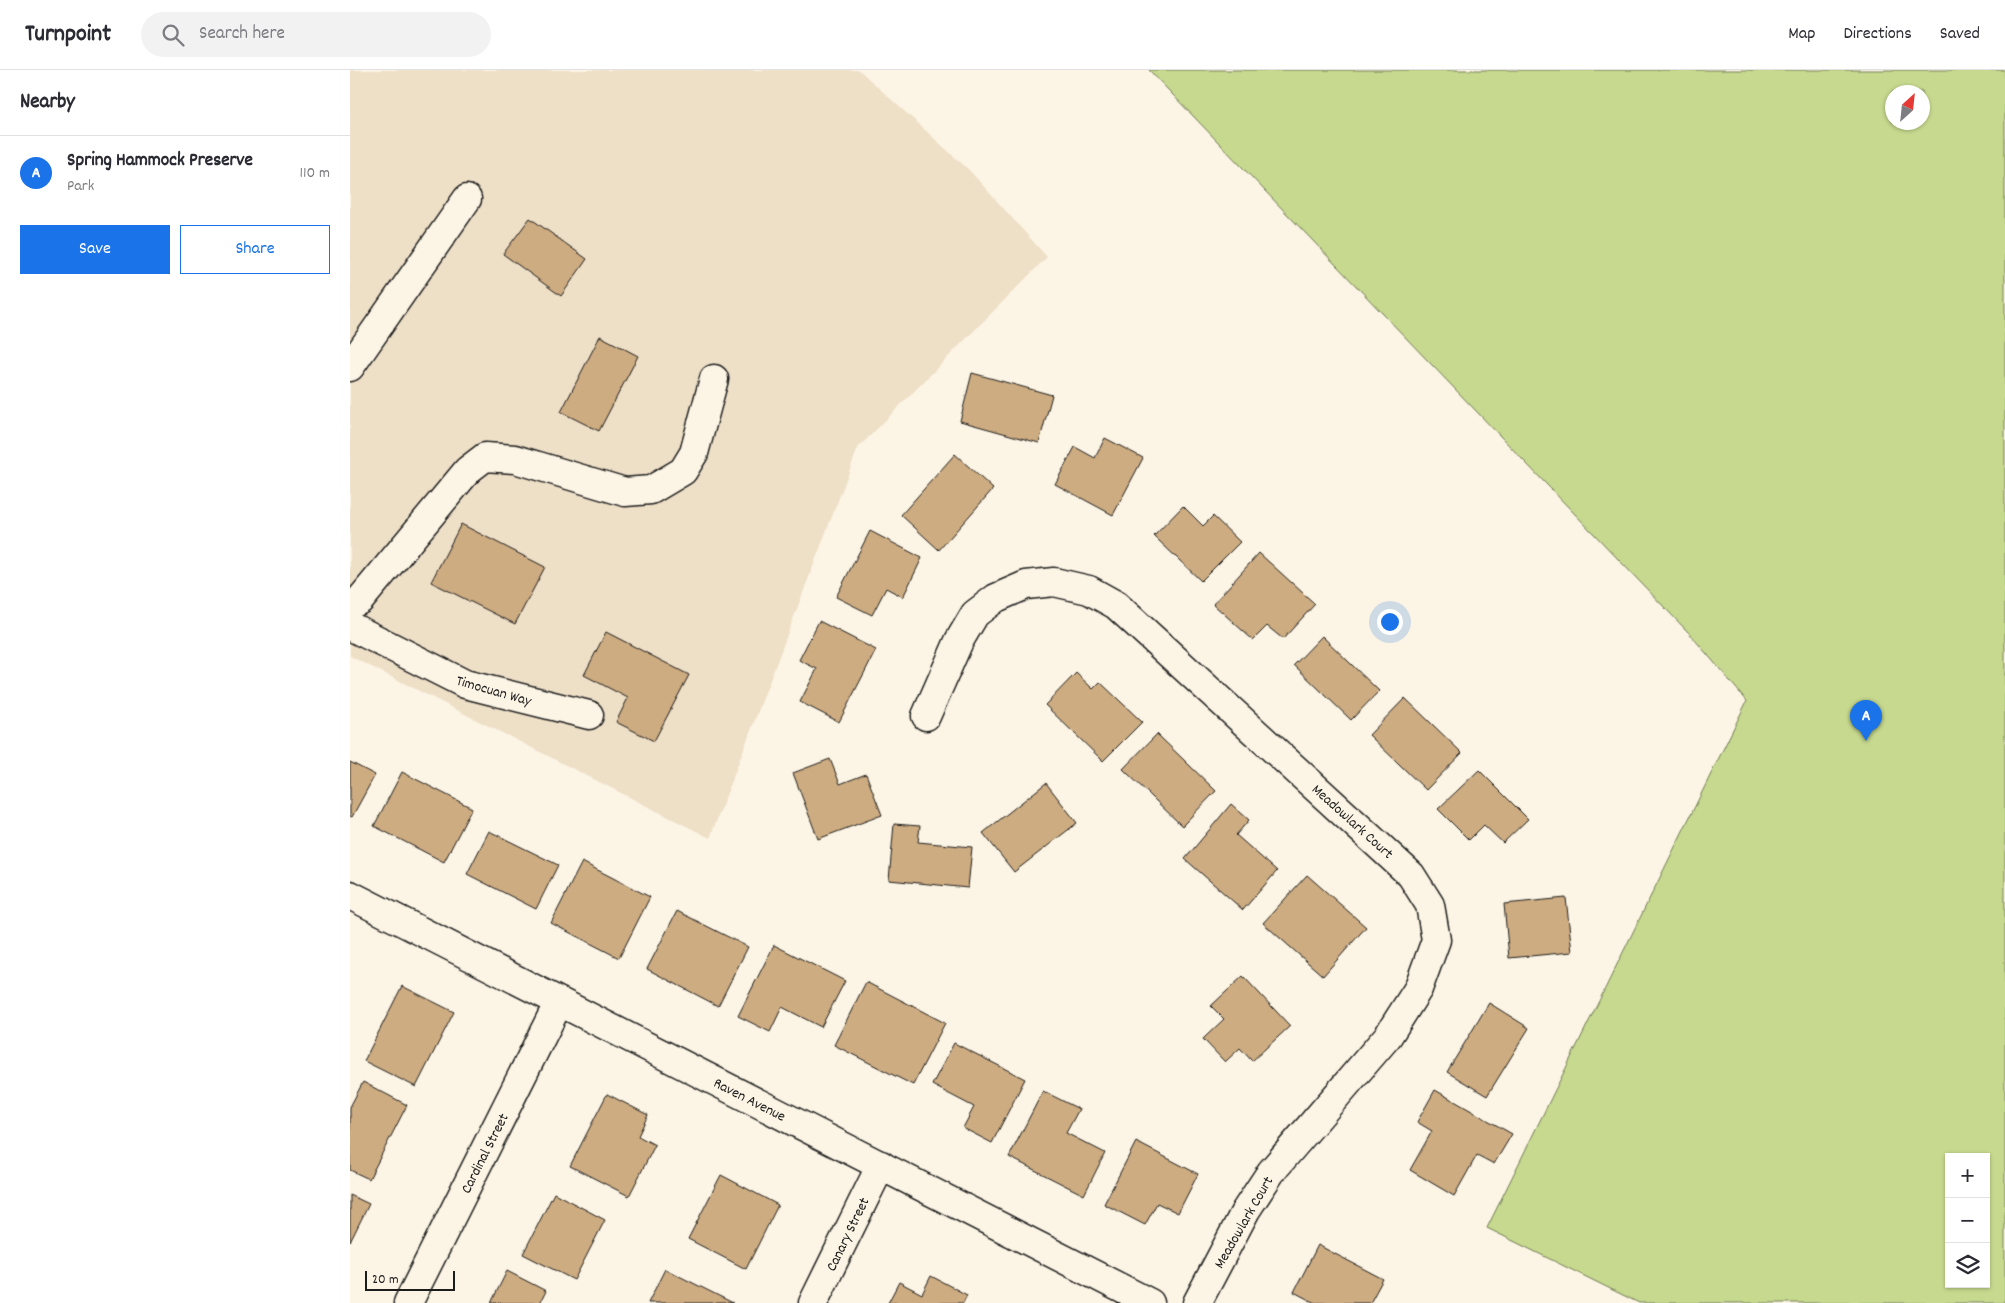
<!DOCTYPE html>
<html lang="en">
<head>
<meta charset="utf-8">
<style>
  :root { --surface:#fff; --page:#f2f2f3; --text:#2b2b33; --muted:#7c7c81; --line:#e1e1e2; --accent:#1a73e8 }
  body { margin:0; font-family:Dekko,sans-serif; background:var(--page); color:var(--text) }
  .controls { position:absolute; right:15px; bottom:15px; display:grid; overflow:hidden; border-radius:0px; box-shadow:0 1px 4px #0004 }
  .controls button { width:45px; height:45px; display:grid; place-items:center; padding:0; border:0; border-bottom:1px solid var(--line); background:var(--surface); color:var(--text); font:25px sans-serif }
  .compass { position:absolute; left:1535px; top:15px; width:45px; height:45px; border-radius:50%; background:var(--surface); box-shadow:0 1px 4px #0004; rotate:27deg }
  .scale { position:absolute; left:15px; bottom:12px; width:90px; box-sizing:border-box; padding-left:5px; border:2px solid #1c1c1c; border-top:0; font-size:14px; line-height:18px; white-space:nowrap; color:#1c1c1c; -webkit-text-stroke:4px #fcf5e5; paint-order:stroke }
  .you { position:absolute; left:1039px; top:551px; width:18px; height:18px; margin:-12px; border:4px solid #fff; border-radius:50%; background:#1a73e8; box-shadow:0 0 0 8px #1a73e833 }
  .badge { display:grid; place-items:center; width:32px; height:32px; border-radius:50%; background:var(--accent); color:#fff; font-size:16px; font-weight:700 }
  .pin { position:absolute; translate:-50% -41px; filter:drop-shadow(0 1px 2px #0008) }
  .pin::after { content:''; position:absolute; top:26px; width:18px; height:15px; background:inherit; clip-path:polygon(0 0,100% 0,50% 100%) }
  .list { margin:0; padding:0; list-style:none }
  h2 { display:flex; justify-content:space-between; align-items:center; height:65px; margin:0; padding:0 20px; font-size:21px }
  h2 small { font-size:16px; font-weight:400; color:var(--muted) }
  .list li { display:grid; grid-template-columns:32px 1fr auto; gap:15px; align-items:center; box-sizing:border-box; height:75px; padding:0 20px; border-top:1px solid var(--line) }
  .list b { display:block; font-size:19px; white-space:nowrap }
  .list p { margin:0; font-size:16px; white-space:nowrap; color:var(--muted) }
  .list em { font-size:16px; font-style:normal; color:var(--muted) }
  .actions { display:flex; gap:10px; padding:15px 20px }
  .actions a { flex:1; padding:11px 0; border:1px solid var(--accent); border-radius:0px; text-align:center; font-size:18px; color:var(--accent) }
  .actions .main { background:var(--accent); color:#fff }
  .icon { flex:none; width:28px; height:28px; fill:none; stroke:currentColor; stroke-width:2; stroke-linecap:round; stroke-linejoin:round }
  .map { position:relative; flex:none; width:1655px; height:1233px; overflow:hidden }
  header { display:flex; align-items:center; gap:30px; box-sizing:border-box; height:70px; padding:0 25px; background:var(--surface); border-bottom:1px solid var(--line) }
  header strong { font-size:24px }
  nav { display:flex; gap:28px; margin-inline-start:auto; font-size:18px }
  .search { width:350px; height:45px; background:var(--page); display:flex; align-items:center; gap:12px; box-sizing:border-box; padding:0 18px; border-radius:28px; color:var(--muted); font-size:19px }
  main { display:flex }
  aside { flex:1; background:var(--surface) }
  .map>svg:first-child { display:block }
  .built { fill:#eedfc7 }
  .green { fill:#c6d98e; stroke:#717a55; fill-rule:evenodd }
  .building { fill:#ceac81; stroke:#1c1c1c }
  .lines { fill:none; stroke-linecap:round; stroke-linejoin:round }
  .minor-casing { stroke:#1c1c1c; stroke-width:31 }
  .minor { stroke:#fcf5e5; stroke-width:28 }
  .labels { text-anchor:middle; stroke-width:4; stroke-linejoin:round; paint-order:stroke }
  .street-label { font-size:15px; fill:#1c1c1c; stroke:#fcf5e5 }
</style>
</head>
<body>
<header>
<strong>Turnpoint</strong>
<div class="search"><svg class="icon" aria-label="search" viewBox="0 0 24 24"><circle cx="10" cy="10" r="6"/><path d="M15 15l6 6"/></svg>Search here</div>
<nav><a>Map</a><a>Directions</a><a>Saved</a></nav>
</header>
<main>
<aside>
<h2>Nearby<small></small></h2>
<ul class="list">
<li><span class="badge">A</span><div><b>Spring Hammock Preserve</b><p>Park</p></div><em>110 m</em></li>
</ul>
<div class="actions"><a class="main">Save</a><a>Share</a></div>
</aside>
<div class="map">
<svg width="1655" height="1233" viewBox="0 0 1655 1233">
  <rect width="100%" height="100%" fill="#fcf5e5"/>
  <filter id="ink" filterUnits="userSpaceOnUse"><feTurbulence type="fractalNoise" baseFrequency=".02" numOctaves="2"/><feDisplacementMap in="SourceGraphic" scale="10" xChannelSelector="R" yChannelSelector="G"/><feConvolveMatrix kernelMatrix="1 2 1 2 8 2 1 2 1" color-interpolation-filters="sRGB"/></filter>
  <g filter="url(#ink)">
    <path class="built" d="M0,0H509L619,100L697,187L508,378L360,768L0,586Z"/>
    <path class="green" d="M799,0H1655V1233H1289L1137,1158L1397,631L1339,563ZM1542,22H1572V52H1542ZM1599,1087H1636V1214H1599Z"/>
    <g class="building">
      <path d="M180,148L237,189L211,226L153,184Z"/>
      <path d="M250,266L288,286L249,361L211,342Z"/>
      <path d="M622,303L702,325L689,373L610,351Z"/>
      <path d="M755,368L793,388L763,445L705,414L725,377L745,388Z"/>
      <path d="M605,384L643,419L589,480L551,445Z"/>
      <path d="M833,436L853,456L863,446L890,472L851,511L804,466Z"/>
      <path d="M111,454L195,497L165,554L81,512Z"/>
      <path d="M520,461L572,488L553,527L536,518L522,545L486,527Z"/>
      <path d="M909,483L965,534L933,569L917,556L903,570L863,534Z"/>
      <path d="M469,551L526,580L489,652L450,632L467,599L449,590Z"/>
      <path d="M256,562L339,605L304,671L266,652L278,628L234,605Z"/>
      <path d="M972,566L1029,621L1001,650L944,595Z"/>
      <path d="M726,603L743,619L750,612L792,652L753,691L695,635Z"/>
      <path d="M1055,628L1112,683L1076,720L1019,665Z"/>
      <path d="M807,664L866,721L832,756L773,699Z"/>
      <path d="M480,689L490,714L516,704L532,745L468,769L443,703Z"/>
      <path d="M0,692L25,705L2,747L0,746Z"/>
      <path d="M1129,700L1178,749L1153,773L1134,755L1119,770L1088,739Z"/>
      <path d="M52,702L122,738L94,792L24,756Z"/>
      <path d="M696,713L727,753L664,802L633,763Z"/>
      <path d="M881,734L899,750L886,765L927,801L893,840L835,789Z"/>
      <path d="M544,754L570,756L568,772L622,777L618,818L539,810Z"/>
      <path d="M139,761L208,795L186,839L117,804Z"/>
      <path d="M232,792L300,827L269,888L201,853Z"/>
      <path d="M957,805L1016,857L973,906L913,853Z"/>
      <path d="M1216,828L1222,882L1159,888L1154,834Z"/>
      <path d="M327,841L398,877L368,936L297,899Z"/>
      <path d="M424,875L495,911L471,957L432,937L420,962L388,946Z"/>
      <path d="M893,906L940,956L902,991L890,978L875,992L853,969L874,949L861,936Z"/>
      <path d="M516,912L595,953L563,1015L484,975Z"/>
      <path d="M52,916L104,942L66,1017L14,991Z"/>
      <path d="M1139,933L1179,958L1137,1026L1097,1002Z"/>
      <path d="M604,973L675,1009L642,1073L613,1058L624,1037L582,1015Z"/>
      <path d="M13,1012L57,1035L19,1109L0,1100V1037Z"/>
      <path d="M1085,1020L1162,1064L1144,1094L1127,1085L1104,1126L1060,1100L1082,1061L1067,1052Z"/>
      <path d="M693,1021L729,1039L716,1063L755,1083L734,1125L659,1087Z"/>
      <path d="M257,1024L298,1045L288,1066L305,1075L279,1126L220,1096Z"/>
      <path d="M786,1072L848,1104L828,1143L807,1133L795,1155L754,1134Z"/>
      <path d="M371,1105L428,1135L396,1199L338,1169Z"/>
      <path d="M204,1123L255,1150L224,1210L173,1184Z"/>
      <path d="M0,1125L19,1134L0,1172Z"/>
      <path d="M968,1175L1033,1209L1020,1233H965L944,1222Z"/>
      <path d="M315,1199L383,1233H298Z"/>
      <path d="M157,1201L196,1221L190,1233H141Z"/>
      <path d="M581,1206L617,1225L613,1233H538L549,1212L572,1224Z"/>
    </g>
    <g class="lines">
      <g class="minor-casing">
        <g id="minor">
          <path d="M0,297L117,129"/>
          <path d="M0,535L10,530L118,400L135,387L165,389L275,422L301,420L333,401L344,383L364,309"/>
          <path d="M0,556L115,614L239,645"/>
          <path d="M576,646L609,571L625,544L646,528L676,515L704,512L739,520L766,535L1061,805L1080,835L1086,870L1068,919L1038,966L921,1102L896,1140L847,1233"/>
          <path d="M0,825L800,1233"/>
          <path d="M58,1233L209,932"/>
          <path d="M463,1233L531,1095"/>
        </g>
      </g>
      <use href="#minor" class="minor"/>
    </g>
  </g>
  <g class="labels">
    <g class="street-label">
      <text transform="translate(144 620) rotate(16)" y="5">Timocuan Way</text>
      <text transform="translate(1003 751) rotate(42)" y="5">Meadowlark Court</text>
      <text transform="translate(400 1029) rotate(27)" y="5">Raven Avenue</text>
      <text transform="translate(134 1083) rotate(-63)" y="5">Cardinal Street</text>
      <text transform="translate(893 1152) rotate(-60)" y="5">Meadowlark Court</text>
      <text transform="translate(497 1164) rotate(-64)" y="5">Canary Street</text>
    </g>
  </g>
</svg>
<div class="controls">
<button>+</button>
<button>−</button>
<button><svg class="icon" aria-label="layers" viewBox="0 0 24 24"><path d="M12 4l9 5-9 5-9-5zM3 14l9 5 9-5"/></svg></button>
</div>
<svg class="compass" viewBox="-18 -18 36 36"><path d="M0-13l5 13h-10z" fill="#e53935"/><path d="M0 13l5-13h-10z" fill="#7c7c81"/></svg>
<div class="scale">20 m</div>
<div class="you"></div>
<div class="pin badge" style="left:1516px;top:671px">A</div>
</div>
</main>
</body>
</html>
